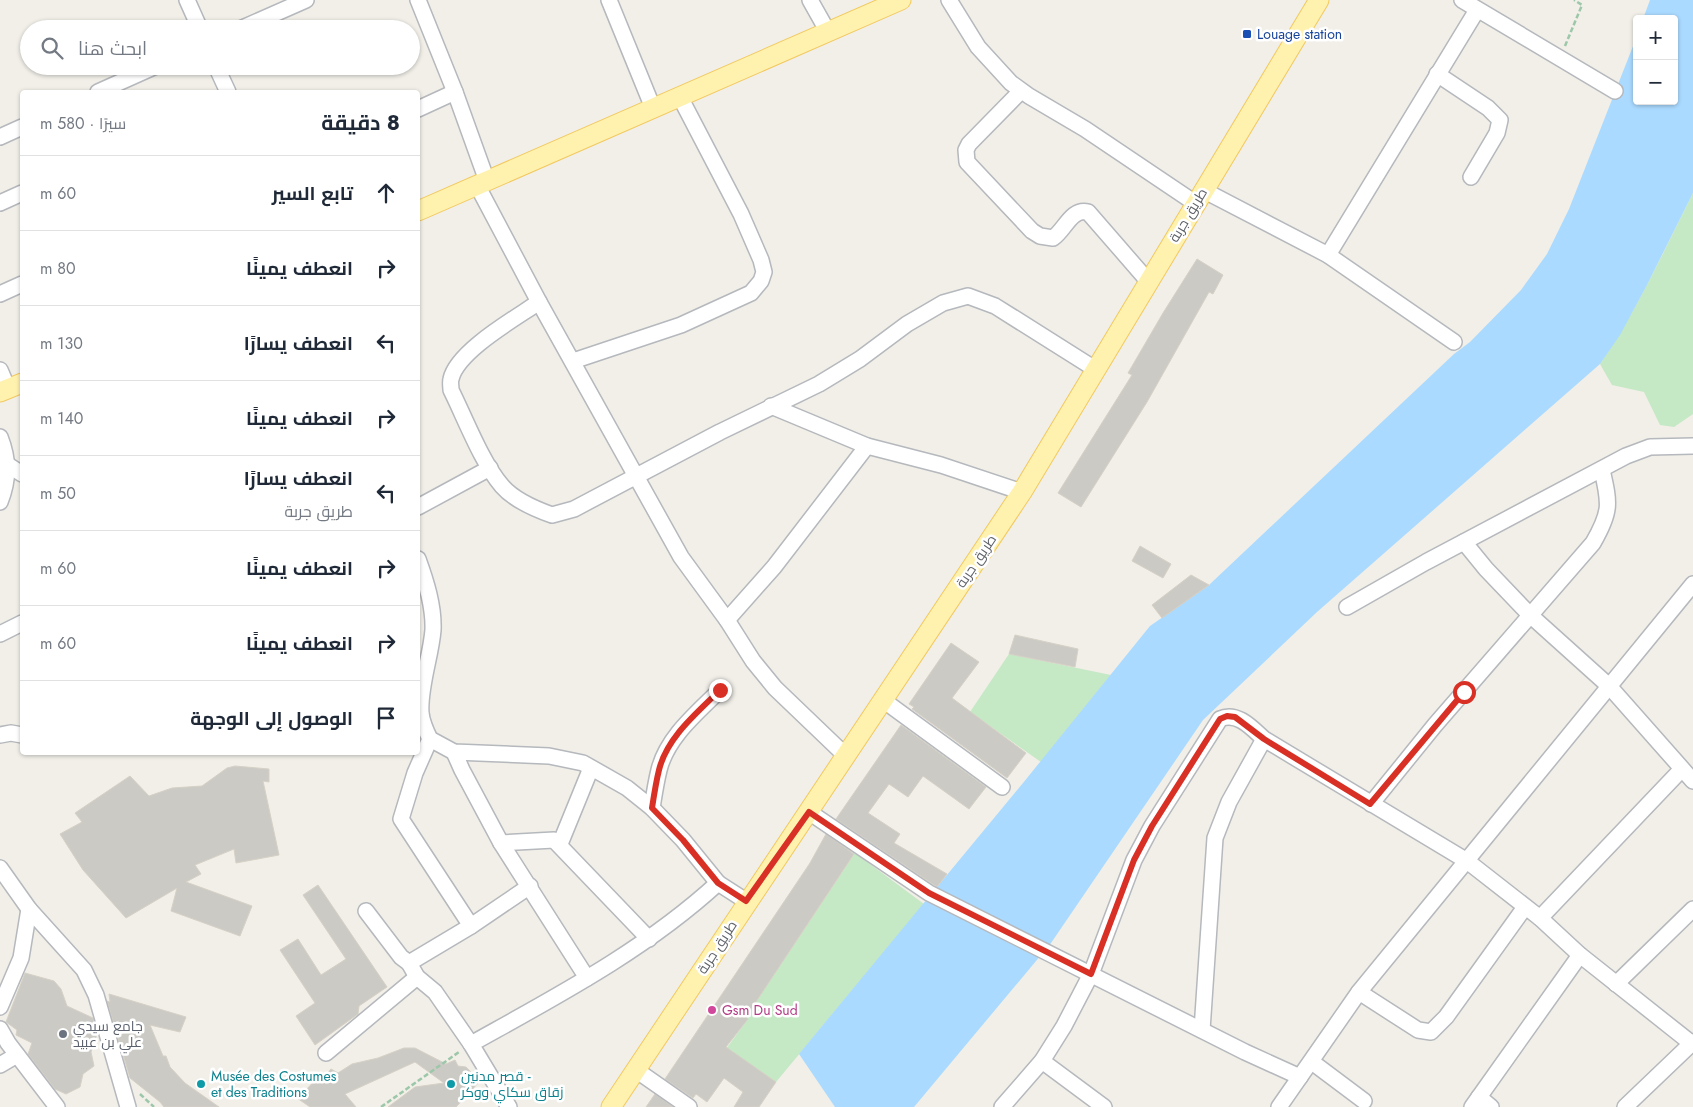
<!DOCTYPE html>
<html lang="ar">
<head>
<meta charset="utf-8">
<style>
  :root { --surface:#fff; --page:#f6f6f7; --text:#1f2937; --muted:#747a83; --line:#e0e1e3 }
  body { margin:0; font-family:Jost,Cairo,sans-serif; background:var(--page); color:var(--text); direction:rtl }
  .controls { position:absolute; right:15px; top:15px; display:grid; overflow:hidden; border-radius:5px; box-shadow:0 1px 4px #0004 }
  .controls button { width:45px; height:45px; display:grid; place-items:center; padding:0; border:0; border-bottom:1px solid var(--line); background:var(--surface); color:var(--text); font:25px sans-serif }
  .stop { position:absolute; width:15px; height:15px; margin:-11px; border:4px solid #d93025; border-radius:50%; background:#fff }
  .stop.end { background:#d93025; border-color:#fff; box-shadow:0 1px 5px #0008 }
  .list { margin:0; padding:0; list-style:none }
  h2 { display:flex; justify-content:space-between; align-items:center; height:65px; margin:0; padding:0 20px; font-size:21px }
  h2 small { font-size:16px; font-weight:400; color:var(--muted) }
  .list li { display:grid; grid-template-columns:32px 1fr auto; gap:15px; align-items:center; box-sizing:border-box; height:75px; padding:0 20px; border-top:1px solid var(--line) }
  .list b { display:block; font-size:19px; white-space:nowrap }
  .list p { margin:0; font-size:16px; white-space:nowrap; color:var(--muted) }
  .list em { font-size:16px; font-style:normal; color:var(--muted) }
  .icon { flex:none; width:28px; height:28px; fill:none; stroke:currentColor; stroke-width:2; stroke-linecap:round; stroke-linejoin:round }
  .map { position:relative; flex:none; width:1693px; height:1107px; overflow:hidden; direction:ltr }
  .search { position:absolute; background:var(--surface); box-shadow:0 1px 4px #0004; left:20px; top:20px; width:400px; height:55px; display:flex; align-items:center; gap:12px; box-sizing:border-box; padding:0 18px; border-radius:28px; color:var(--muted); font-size:19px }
  .panel { position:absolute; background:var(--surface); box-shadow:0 1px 4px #0004; left:20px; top:90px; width:400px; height:665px; border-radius:5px; direction:rtl }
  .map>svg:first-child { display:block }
  .green { fill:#c5e8c5 }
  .water { fill:#aadaff }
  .building { fill:#cccac5; stroke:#d6d1c6 }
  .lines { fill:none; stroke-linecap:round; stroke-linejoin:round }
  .minor-casing { stroke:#b5b8bc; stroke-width:18 }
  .major-casing { stroke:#f2c960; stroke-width:21 }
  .path { stroke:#9cc7a9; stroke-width:2.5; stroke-dasharray:5 2.5; stroke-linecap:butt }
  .minor { stroke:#fff; stroke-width:15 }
  .major { stroke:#fff2af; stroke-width:19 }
  .route { stroke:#d93025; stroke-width:6 }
  .transit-dot { fill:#1a4fb4; stroke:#fff; stroke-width:2 }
  .hotel-dot { fill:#d1479c; stroke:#fff; stroke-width:2 }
  .worship-dot { fill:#6b7280; stroke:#fff; stroke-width:2 }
  .culture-dot { fill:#0f9aa8; stroke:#fff; stroke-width:2 }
  .labels { text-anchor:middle; stroke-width:5; stroke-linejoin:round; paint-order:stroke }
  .transit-label { font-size:14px; fill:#164399; stroke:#fff; text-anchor:start }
  .street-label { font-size:14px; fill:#5f6368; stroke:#fff }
  .hotel-label { font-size:14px; fill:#b23c85; stroke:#fff; text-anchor:start }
  .worship-label { font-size:14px; fill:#5b616d; stroke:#fff; text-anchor:start }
  .culture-label { font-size:14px; fill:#0d838f; stroke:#fff; text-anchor:start }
</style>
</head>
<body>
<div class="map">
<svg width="1693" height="1107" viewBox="0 0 1693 1107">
  <rect width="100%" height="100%" fill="#f1efe8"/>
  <g class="green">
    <path d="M1693,193V414L1674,427L1660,425L1644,392L1612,385L1600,364C1637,310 1664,251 1693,193Z"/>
    <path d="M1009,654L1111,675L1041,762L970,712Z"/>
    <path d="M855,853L924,904L776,1082L726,1049L748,1019L746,1017Z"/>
  </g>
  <path class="water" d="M1650,0H1693V193L1647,285L1620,335L1600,364L1317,612L1203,720L1051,943L914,1107H835L799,1054L1023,783L1150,626L1209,585L1454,354L1470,342L1521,290L1547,254L1569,209L1637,36V101H1674V19H1643Z"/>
  <g class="building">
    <path d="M1197,259L1223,275L1213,294L1209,292L1147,402L1081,507L1058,493L1132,375L1128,373L1163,313Z"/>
    <path d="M1140,546L1171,564L1163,578L1132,561Z"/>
    <path d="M1191,575L1209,585L1162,618L1152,605Z"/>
    <path d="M1015,635L1078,649L1075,667L1009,654Z"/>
    <path d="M951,643L979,662L952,698L1026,753L1007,778L912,709L914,707L909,704Z"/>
    <path d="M901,725L986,787L969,809L923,776L908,797L889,784L868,813L900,834L894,843L947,874L937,887L836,819Z"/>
    <path d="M235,766L269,769V782L263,781L279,855L236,863L234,849L195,865L201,874L186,882L252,906L240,936L171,911L177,888L126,918L83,870L60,834L82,822L75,813L130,776L149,796L172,788L202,786L227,768Z"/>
    <path d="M826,834L854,854L746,1017L748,1019L726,1047L776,1082L759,1107H734L743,1092L724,1078L707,1102L696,1094L693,1098L665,1079L810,863Z"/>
    <path d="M318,885L387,987L359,1006L358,1014L315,1045L296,1016L315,1003L280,950L298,939L321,975L346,959L303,895Z"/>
    <path d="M25,973L54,981L61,989L67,1006L93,1018L97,1034L91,1052L94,1066L83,1074L80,1087L66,1094L55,1089L28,1054L32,1043L16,1035L17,1030L6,1022Z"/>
    <path d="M109,994L186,1017L180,1032L150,1025L163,1056H166L170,1067L185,1083L219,1107H164L160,1102L130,1078L107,1001L110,1002Z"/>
    <path d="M404,1048H415L446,1064L455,1060L458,1066L466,1067L480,1081L456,1107H388L415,1087L444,1083L415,1062L345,1094L356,1107H310L284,1089L305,1091L318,1077L322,1080L331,1069L338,1073L352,1064L378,1058Z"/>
    <path d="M655,1094L673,1107H646Z"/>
  </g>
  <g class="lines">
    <g class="minor-casing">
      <g id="minor">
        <path d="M187,0L200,29"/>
        <path d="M418,0L455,92L487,181"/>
        <path d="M609,0L653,108"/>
        <path d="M810,0L828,32"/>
        <path d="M949,0L978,47L1011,83L1029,96L1085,129L1195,203"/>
        <path d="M1462,0L1615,91"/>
        <path d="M240,29L306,0"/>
        <path d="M216,66L228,92"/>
        <path d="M1437,74L1488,108L1500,120L1497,133L1471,177"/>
        <path d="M1021,91L969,144L966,150L967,162L1032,231L1040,236L1053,238C1065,230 1071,208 1088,212L1148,281"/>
        <path d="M98,92L156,66"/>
        <path d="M418,109L455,92"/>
        <path d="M0,137L22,127"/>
        <path d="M477,185L539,302L681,557L727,620L753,661L775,688L846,756"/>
        <path d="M1203,190L1328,255L1454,342"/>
        <path d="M0,203L22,193"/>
        <path d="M1328,255L1477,10"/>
        <path d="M0,294L22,284"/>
        <path d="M539,302C516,318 457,351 451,379C450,382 451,387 451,390C465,418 482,463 502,486C514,500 535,509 552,515L574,509L720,432L819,384L860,359L907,324L943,303L968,296L995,306L1095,369"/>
        <path d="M573,361L681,325L751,293L761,281L764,272L761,260L741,214L680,97"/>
        <path d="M0,370L8,389"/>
        <path d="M771,406L867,446L941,465L1022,492"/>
        <path d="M0,437C9,460 9,479 0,502"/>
        <path d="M8,465L22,474"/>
        <path d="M418,507L490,468"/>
        <path d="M1464,542L1486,569L1530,615L1609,686L1693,781"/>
        <path d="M418,559C426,581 434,606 433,630C431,656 419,688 421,713C422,722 426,731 430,739L454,752L549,756L583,763L627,788L652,808L683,840L718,883"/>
        <path d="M1347,607L1426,562L1626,456L1650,447L1693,446"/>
        <path d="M727,620L774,567L867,446"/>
        <path d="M0,634L22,623"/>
        <path d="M883,700L1002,787"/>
        <path d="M0,735L11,733L22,735"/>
        <path d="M430,739L415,773L401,819L471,926L530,886"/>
        <path d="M454,752L462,770L501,843L587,978"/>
        <path d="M1371,804L1435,725L1593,543C1611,512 1610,504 1602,470"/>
        <path d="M652,808C654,795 656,782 659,770C667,737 697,713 720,690"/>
        <path d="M809,812L929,893L1245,1052L1300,1077"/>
        <path d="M501,843L554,840L649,939"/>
        <path d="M560,844L591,768"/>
        <path d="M0,868L29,909L84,970L96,995L128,1107"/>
        <path d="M366,911L401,957L409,963"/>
        <path d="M1540,918L1681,770"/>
        <path d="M471,926L409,963L417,977L435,992L471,1044"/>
        <path d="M1616,984L1693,909"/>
        <path d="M1359,992L1418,1030L1431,1032L1446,1017L1525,907"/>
        <path d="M0,1007L21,958L29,909"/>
        <path d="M0,1029L8,1043L57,1107"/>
        <path d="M1202,1030L1215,838L1229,802L1264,739"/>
        <path d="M326,1053L417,977"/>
        <path d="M1042,1061L1104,1107"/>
        <path d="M1312,1062L1364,1101"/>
        <path d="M0,1065L17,1055"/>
        <path d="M636,1070L689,1107"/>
        <path d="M1479,1097L1491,1107"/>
        <path d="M509,1107L471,1044C557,996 645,950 718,883L746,901"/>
        <path d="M1002,1107L1042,1061L1064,1026L1091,974L1134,860L1152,826L1220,719C1237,711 1252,728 1264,739L1467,861L1540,918L1580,955L1691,1043"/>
        <path d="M1279,1107L1359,992L1693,584"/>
        <path d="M1472,1107L1580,955"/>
        <path d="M1625,1107L1693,1042"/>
      </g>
    </g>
    <g class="major-casing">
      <g id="major">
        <path d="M418,211L901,0"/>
        <path d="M0,392L22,383"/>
        <path d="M611,1107L1022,492L1319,0"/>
      </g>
    </g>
    <g class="path">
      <path d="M1565,46L1582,5L1574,0"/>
      <path d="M140,1094L154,1107"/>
      <path d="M381,1107L459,1052"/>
    </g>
    <use href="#minor" class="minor"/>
    <use href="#major" class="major"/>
  </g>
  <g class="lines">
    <path class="route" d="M720,690C697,713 667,737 659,770C656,782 654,795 652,808L683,840L718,883L746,901L809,812L929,893L1091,974L1134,860L1152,826L1220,719L1227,716L1235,717L1264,739L1370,804L1464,692"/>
  </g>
  <rect class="transit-dot" x="1242" y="29" width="10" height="10" rx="2.5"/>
  <circle class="hotel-dot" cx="712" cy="1010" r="5"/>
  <circle class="worship-dot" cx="63" cy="1034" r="5"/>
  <g class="culture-dot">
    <circle cx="201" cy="1084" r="5"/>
    <circle cx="451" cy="1084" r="5"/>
  </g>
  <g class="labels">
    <g class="transit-label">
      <text x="1257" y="39">Louage station</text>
    </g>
    <g class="street-label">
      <text transform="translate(1188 215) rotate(-59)" y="5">طريق جربة</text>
      <text transform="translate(976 561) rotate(-56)" y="5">طريق جربة</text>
      <text transform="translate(717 947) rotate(-57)" y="5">طريق جربة</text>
    </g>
    <g class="hotel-label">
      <text x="722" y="1015">Gsm Du Sud</text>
    </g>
    <g class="worship-label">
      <text x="73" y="1031">جامع سيدي<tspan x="73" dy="16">علي بن عبيد</tspan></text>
    </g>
    <g class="culture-label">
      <text x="211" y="1081">Musée des Costumes<tspan x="211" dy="16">et des Traditions</tspan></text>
      <text x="461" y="1081">قصر مدنين -<tspan x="461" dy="16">زقاق سكاي ووكر</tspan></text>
    </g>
  </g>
</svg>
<div class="controls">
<button>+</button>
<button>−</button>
</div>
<div class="stop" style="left:1464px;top:692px"></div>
<div class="stop end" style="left:720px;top:690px"></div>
<div class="search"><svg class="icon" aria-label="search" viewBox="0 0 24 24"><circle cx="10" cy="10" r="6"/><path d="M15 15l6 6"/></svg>ابحث هنا</div>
<section class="panel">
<h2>8 دقيقة<small>سيرًا · 580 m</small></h2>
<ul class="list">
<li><svg class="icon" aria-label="ahead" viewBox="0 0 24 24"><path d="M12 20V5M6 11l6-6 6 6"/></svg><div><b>تابع السير</b></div><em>60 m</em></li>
<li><svg class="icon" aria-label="right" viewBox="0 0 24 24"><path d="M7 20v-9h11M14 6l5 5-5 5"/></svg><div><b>انعطف يمينًا</b></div><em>80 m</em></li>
<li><svg class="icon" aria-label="left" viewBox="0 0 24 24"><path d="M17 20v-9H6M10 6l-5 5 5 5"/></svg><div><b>انعطف يسارًا</b></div><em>130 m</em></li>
<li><svg class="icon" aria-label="right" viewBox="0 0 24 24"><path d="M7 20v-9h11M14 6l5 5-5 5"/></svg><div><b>انعطف يمينًا</b></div><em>140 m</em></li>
<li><svg class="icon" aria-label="left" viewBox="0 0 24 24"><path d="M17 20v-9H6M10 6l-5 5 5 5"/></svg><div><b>انعطف يسارًا</b><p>طريق جربة</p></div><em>50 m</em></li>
<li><svg class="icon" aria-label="right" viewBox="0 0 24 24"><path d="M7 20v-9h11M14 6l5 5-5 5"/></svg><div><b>انعطف يمينًا</b></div><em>60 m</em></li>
<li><svg class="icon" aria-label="right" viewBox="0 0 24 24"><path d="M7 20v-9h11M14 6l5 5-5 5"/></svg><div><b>انعطف يمينًا</b></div><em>60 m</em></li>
<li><svg class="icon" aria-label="arrive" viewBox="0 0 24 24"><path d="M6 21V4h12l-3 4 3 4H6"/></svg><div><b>الوصول إلى الوجهة</b></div></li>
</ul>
</section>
</div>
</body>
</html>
